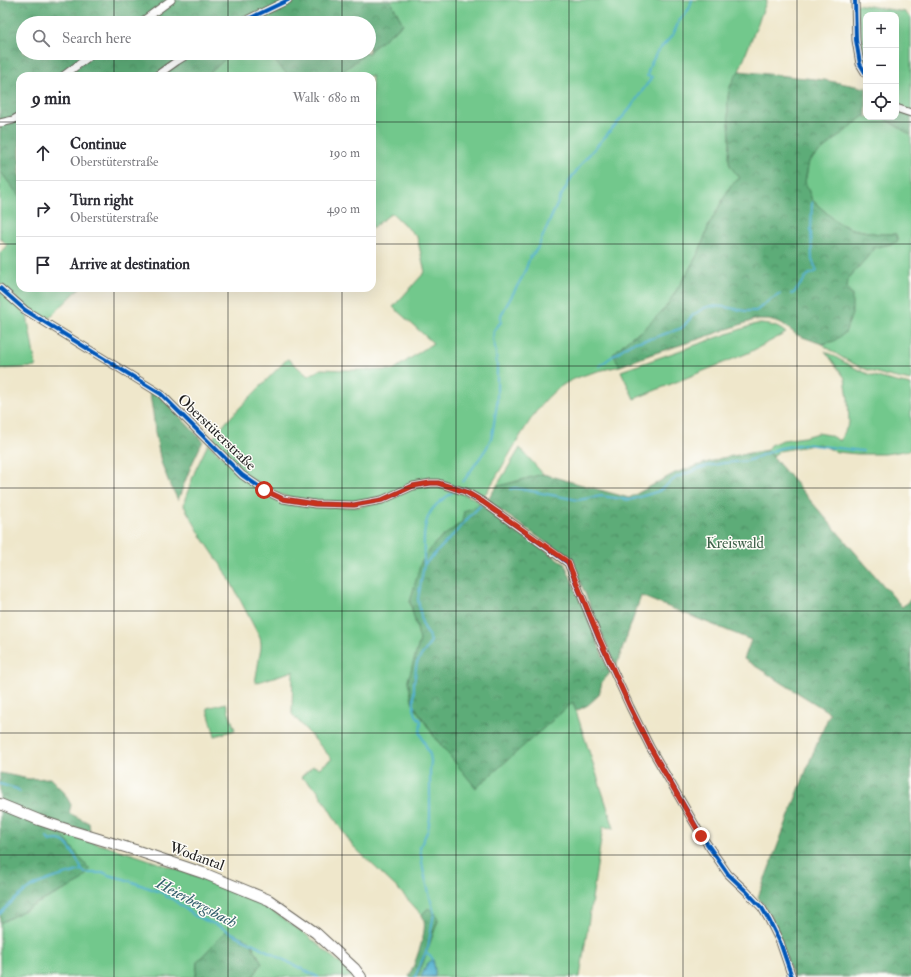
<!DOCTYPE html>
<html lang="en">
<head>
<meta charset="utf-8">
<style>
  :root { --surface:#fff; --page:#f2f2f3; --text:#2b2b33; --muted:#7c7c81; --line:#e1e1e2 }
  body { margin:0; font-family:"IM FELL Double Pica",serif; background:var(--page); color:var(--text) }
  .controls { position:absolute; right:12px; top:12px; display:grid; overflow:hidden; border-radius:8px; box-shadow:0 4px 16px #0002 }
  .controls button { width:36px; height:36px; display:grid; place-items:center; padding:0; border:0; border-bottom:1px solid var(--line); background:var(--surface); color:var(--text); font:20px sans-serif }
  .stop { position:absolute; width:12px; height:12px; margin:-9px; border:3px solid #c8321e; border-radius:50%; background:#fff }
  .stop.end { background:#c8321e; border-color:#fff; box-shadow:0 1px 4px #0008 }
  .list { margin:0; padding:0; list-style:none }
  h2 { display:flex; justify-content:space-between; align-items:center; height:52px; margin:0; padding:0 16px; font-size:17px }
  h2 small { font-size:13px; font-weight:400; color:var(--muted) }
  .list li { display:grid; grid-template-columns:26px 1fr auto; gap:12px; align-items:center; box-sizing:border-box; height:56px; padding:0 16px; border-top:1px solid var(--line) }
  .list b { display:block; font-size:15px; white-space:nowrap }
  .list p { margin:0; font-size:13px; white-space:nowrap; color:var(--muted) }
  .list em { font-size:13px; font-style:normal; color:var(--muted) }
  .icon { flex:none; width:22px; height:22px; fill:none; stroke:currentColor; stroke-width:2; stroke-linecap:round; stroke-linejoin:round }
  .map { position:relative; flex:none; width:911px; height:977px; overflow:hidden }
  .search { position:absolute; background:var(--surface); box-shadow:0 4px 16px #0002; left:16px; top:16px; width:360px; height:44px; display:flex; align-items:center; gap:10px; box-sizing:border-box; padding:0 14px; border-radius:22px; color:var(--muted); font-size:15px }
  .panel { position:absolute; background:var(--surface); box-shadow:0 4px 16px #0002; left:16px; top:72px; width:360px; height:220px; border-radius:12px }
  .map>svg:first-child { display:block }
  .green { fill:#72c88c; stroke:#477254 }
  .forest { fill:url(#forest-crowns); stroke:#3c644a }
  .water { fill:url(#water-ripples); stroke:#366676 }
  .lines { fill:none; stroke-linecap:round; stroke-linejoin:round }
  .stream { stroke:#50b0cf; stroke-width:2 }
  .street-casing { stroke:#666359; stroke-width:9 }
  .secondary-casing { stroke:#666359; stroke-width:12 }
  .street { stroke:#fff; stroke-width:7 }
  .secondary { stroke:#fff; stroke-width:10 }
  .cycleway-casing { stroke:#fdfcf7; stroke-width:6 }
  .cycleway { stroke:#0057b8; stroke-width:4 }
  .route { stroke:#c8321e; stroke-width:5 }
  .grid { fill:none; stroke:#1c1c1c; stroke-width:1; stroke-opacity:0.55 }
  .labels { text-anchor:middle; stroke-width:3; stroke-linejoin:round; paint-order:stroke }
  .street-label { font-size:15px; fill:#1c1c1c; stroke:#fdfcf7 }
  .park-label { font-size:15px; fill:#3e6149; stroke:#fdfcf7 }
  .water-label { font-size:16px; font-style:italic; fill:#335f6d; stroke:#fdfcf7 }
</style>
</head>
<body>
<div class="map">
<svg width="911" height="977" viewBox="0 0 911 977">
  <defs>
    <pattern id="forest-crowns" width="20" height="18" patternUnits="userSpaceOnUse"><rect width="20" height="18" fill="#5dac78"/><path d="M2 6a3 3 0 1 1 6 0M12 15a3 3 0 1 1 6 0" fill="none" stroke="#4c8b62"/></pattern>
    <pattern id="water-ripples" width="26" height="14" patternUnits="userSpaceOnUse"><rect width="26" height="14" fill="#50b0cf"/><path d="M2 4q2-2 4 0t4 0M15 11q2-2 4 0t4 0" fill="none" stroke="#428ea7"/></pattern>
  </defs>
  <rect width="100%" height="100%" fill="#fdfcf7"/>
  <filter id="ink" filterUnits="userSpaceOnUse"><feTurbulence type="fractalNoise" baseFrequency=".025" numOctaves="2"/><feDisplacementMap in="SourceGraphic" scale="8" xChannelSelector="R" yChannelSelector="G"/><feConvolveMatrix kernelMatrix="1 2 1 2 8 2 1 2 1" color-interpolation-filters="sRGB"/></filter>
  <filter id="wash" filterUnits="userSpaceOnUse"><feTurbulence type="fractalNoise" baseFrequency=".012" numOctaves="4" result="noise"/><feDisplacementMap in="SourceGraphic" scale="16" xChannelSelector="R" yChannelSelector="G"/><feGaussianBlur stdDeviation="0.9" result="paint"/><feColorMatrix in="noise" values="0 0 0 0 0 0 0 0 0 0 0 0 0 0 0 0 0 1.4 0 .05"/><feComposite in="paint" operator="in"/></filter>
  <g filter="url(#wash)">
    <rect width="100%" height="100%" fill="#efe7cb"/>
    <g class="green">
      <path d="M390,0H767L739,71C721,93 730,115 730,140C730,146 728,161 730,165C732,169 737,174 740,178L731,185L709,225L699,252L686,275L666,307L642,331L631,337L613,354L620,366C603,370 586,373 570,381C544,394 531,419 516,443C506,460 497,476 486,493L482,497L437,481L357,503L304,501L278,494L248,477L214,442V437L227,421L286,360L288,359L308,376L321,369L345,370H393L433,343L393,307L425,272L417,237L392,213L372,228V76H337L366,53H369V51L403,24Z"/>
      <path d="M856,4L905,12L911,18V111L896,105V15H866V70L860,55Z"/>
      <path d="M232,53H267L289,76H206Z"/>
      <path d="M866,114V117H882L911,135V381C892,377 872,373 854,364C843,359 832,351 822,344L834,341L852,296L847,288L848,279L876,247L892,244L896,234H879L852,229L838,223L812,200L805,182L809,161Z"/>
      <path d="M0,171L20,197V288H80L46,321L28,309L0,283V253L7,245L0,238Z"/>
      <path d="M0,291L27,315L36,367L0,369Z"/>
      <path d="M756,324C767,324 777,325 786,333L748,353L634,399L621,371Z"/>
      <path d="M825,351C839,359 853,368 868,374C882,379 896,382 911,385V450L885,454H858L837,452L819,444L779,451L773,456L767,450L770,445L783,440L804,437L818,433L829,435L840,441L849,423L848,398L845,378Z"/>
      <path d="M208,444L265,494L290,504L306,506L327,507H360L415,488L431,484L447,488L474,498L481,504L462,522L436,542L410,602L420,640L408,681L413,704L435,738L476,787L573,702L614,828L603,827L580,977H418L438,920L428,908L422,915L399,890L353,846L341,829L317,789L301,777L313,766L319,768L332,759L292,714L293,671L255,683L261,648V643L260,638L225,571L202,537L184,506L185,499L195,471Z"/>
      <path d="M520,448L543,474L496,487Z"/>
      <path d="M226,703L235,730L215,736L207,708Z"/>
      <path d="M62,833L132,854L197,876L260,902L308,936L349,971L354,977H253L262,963L250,941L227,931L197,962L196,977H0V923L46,899L78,883L62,835Z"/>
    </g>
    <g class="forest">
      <path d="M0,0H390L403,24L369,51V23H23V53H232L206,76H20V197L0,171Z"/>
      <path d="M267,53H366L337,76H289Z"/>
      <path d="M739,71L824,80L866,88V114L809,161L805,182L812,200L838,223L852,229L879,234H896L898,241L892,244L876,247L848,279L847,288L852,296V314L845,333L834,341L822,344L797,335L783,324L769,320H754L699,339L652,354L620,366L613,354L631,337L642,331L666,307L686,275L699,252L709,225L731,185L740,178C737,174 732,170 730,165C728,161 730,146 730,140C730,115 721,93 739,71Z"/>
      <path d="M896,110L911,115V135L882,117H896Z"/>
      <path d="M149,389L161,397L203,441L191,466L178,500L168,480L161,462L155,432L153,413Z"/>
      <path d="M767,450L902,607L911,599V977H793L771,917L758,897L811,758L830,713L744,659L751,640L641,596L616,667L571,560L487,501L496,487L543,474L629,498L675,473L721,458Z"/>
      <path d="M481,504L499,518L565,564L610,673L602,682L599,695L588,705L576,711L573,702L476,788L436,739L413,704L408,680L420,640L410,602L421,562L436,542L462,522L464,511Z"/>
      <path d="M0,773L29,779L50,778L64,792L71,805L69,813L89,823L90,831L66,826L62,835L90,870L79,883L46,899L0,923Z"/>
      <path d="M428,908L436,914L438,920L418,977H409C414,965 427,933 424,921C424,919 423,917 422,915Z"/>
      <path d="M227,930L250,941L262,963L253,977H196L197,962Z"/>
    </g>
    <path class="water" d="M433,959L435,969V977H421L427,964Z"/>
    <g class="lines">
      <g class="stream">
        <path d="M791,294L794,293L808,275L817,271L812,260L811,230L812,202"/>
        <path d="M599,366L631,343L653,338L682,328L693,315L704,308L711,306L725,307L746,311H756L767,302L780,294"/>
        <path d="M463,482L486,449L492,436L497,404V368L496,353L493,339L494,330L501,322V315L524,274L530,257L537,249L560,198L572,177L586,158L629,110L652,77L647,76L649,68L657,52L673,35L679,21L689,9L692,0"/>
        <path d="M510,489L515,488L578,500L601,496L630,500L659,491L677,477L703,467L724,463L747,461L780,448L804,444L863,451"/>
        <path d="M424,564C424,549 422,529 429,515C433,505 445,498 454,491"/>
        <path d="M0,784L17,789L20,792"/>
        <path d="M47,838L50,841C54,840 58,839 62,841C71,845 78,862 82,870"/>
        <path d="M0,914C12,901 26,888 43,882C55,877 69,874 82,870L85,873H105L108,875L124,879L163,893L167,897L171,898L195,916L219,926L243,939L248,941L290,963L318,977"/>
        <path d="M426,953L433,959"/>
        <path d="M415,977L428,947L434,913L423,869L420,847L428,830L430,817V771L431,761L430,755L420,733L421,721L416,715L414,709V682C416,676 415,669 417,663C421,654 427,650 431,641L422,623L418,599L424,565L455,533L469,517L482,504"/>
      </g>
    </g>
  </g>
  <g filter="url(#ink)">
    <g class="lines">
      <g class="street-casing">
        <g id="street">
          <path d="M855,0L856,40L860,64L866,74"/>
          <path d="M140,23L171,0"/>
          <path d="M240,23L288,0"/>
          <path d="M63,76L94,53"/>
          <path d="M156,76L177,61L190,53"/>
          <path d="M896,108L911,113"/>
          <path d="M0,123L13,120L20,116"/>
          <path d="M0,288L25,310L161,394L242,475L264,490L283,499L315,504L354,505L382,500L413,486L431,483H438L466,492L483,502L568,563L599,639L630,707L650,747L701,835L728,874L746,891L762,908L769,920L780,942L792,977"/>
        </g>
      </g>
      <g class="secondary-casing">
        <path id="secondary" d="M0,804L39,820L69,830L135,850L203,873L269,900L316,933L355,969L361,977"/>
      </g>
      <use href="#street" class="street"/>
      <use href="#secondary" class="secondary"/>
      <g class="cycleway-casing">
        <g id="cycleway">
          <path d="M855,0L856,40L860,64L866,74"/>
          <path d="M240,23L288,0"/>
          <path d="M0,288L25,310L161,394L242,475L264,490L283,499L315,504L354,505L382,500L413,486L431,483H438L466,492L483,502L568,563L599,639L630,707L650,747L701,835L728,874L746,891L762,908L769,920L780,942L792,977"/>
        </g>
      </g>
      <use href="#cycleway" class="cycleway"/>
    </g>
  </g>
  <g class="lines" filter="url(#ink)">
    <path class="route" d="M264,490L283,499L315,504L354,505L382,500L413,486L430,483H438L466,492L483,502L568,562L599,638L630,707L650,747L701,836"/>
  </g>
  <path class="grid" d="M114,0V23M228,0V23M342,0V23M456,0V977M569,0V977M683,0V977M797,0V977M114,53V76M228,53V76M342,53V76M0,122H20M372,122H911M0,244H20M372,244H911M114,288V977M228,288V977M342,288V977M0,366H911M0,488H911M0,611H911M0,733H911M0,855H911"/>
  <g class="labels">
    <g class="street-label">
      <text transform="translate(217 432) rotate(44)" y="5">Oberstüterstraße</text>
      <text transform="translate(197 856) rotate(20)" y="5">Wodantal</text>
    </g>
    <g class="park-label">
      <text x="735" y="548">Kreiswald</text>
    </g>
    <g class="water-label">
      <text transform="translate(197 902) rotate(28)" y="6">Heierbergsbach</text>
    </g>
  </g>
</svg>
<div class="controls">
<button>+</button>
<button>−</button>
<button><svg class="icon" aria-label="locate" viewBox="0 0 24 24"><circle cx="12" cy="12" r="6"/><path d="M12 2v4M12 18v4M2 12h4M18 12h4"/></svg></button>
</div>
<div class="stop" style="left:264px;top:490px"></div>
<div class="stop end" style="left:701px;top:836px"></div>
<div class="search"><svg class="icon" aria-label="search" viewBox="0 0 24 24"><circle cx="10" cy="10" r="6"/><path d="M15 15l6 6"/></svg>Search here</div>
<section class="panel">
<h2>9 min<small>Walk · 680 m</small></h2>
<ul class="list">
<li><svg class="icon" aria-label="ahead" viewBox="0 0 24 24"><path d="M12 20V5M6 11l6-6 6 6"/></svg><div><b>Continue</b><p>Oberstüterstraße</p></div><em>190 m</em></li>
<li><svg class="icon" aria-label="right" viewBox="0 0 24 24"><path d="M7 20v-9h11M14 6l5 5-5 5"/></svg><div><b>Turn right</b><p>Oberstüterstraße</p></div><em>490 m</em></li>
<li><svg class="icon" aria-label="arrive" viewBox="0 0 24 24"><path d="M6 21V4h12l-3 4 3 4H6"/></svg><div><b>Arrive at destination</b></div></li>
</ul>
</section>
</div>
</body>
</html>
